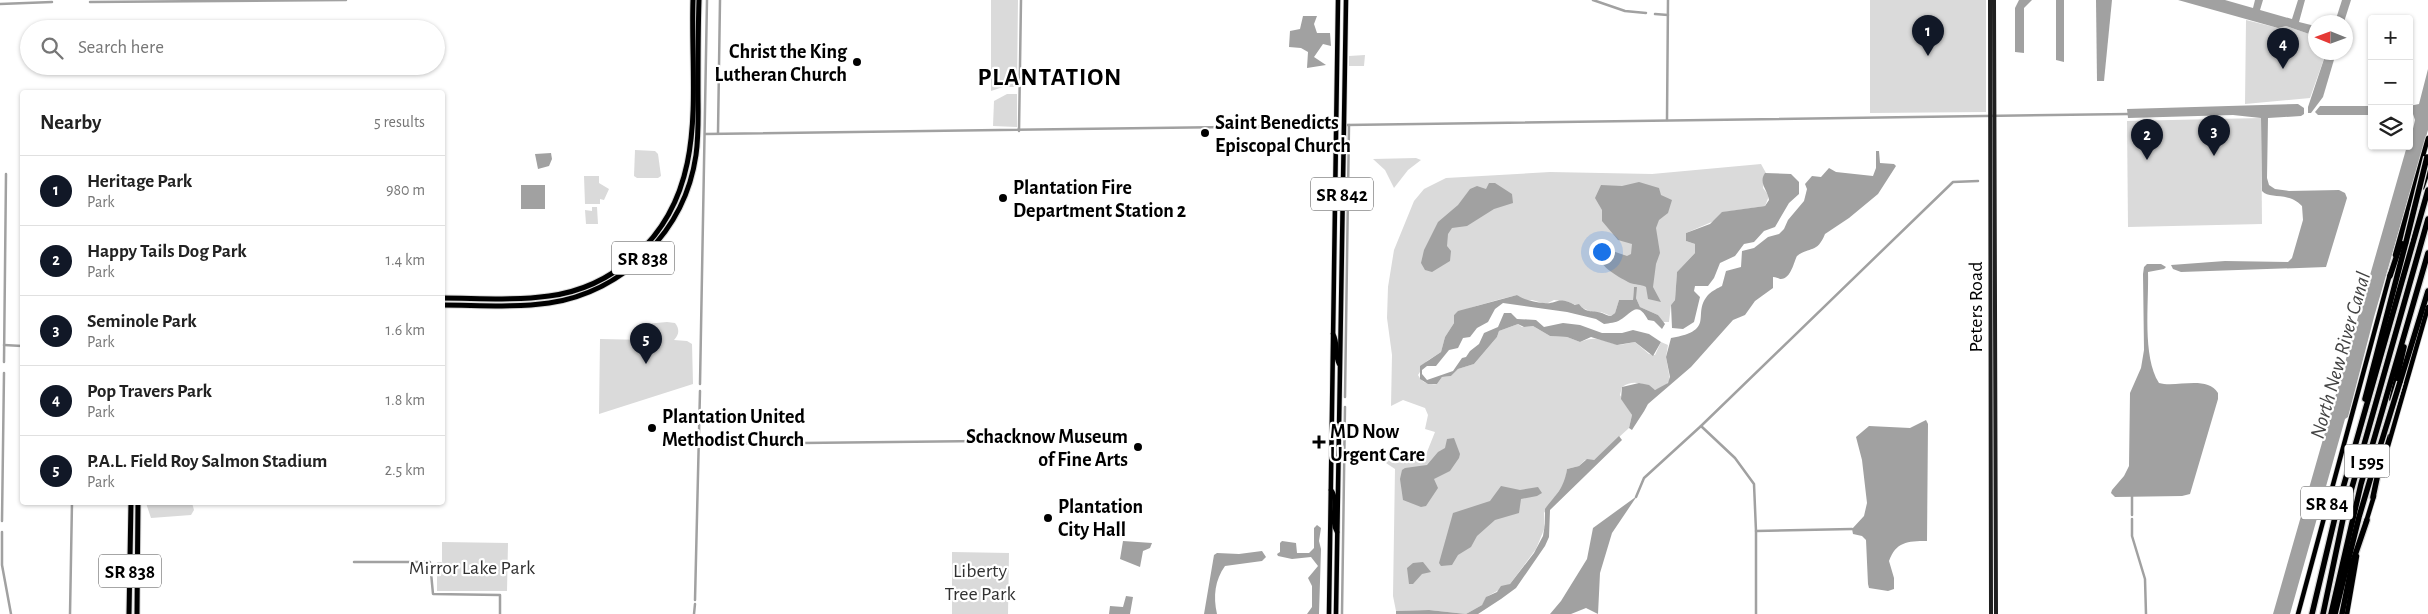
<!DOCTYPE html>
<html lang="en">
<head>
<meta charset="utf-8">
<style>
  :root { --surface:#fff; --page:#f6f6f6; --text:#222; --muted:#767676; --line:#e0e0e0; --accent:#111827 }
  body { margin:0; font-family:"Alegreya Sans",sans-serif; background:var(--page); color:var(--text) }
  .controls { position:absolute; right:15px; top:15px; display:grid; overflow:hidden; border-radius:5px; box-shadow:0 1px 4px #0004 }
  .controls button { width:45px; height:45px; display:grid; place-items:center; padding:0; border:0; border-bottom:1px solid var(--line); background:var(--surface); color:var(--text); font:25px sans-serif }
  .compass { position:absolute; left:2308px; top:15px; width:45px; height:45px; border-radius:50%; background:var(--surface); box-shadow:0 1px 4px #0004; rotate:271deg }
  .you { position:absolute; left:1601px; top:251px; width:18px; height:18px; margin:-12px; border:4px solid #fff; border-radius:50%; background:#1a73e8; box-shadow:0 0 0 8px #1a73e833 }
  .badge { display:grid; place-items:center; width:32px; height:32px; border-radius:50%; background:var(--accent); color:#fff; font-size:16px; font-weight:700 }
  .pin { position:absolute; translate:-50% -41px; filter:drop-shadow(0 1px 2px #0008) }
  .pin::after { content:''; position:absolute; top:26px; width:18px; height:15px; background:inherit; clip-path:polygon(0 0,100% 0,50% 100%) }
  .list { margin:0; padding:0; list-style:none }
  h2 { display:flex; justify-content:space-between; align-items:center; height:65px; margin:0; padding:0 20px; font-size:21px }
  h2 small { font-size:16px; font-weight:400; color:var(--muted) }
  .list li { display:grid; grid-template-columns:32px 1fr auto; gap:15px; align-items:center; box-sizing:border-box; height:70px; padding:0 20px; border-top:1px solid var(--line) }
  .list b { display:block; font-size:19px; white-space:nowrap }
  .list p { margin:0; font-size:16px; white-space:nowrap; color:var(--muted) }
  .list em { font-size:16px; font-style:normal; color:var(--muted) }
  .icon { flex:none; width:28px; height:28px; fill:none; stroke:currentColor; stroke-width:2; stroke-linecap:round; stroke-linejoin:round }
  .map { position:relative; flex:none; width:2428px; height:614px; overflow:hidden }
  .search { position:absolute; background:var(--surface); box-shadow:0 1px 4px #0004; left:20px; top:20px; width:425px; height:55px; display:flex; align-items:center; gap:12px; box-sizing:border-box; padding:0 18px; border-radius:28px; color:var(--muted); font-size:19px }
  .panel { position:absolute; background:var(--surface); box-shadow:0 1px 4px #0004; left:20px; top:90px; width:425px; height:415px; border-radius:5px }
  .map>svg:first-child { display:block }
  .green { fill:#dadada }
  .water { fill:#a1a1a1 }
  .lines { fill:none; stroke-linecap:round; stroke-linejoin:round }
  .canal { stroke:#a1a1a1; stroke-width:2.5 }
  .primary-casing { stroke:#dbdbdb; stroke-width:6 }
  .trunk-casing { stroke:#dbdbdb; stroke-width:7 }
  .motorway-casing { stroke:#dbdbdb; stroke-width:8 }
  .secondary { stroke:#202020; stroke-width:4 }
  .primary { stroke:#000; stroke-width:4.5 }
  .trunk { stroke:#000; stroke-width:5 }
  .motorway { stroke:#000; stroke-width:5.5 }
  .motorway-bridge-casing { stroke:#dbdbdb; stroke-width:8; stroke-linecap:butt }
  .motorway-bridge { stroke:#000; stroke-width:5.5 }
  .poi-dot { fill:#000; stroke:#fff; stroke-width:2 }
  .labels { text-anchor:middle; stroke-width:4.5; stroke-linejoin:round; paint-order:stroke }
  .shield { fill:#fff; stroke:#4c4c4c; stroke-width:1 }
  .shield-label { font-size:19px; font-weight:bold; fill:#000 }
  .poi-label { font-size:20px; font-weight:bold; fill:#000; stroke:#fff; text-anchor:start }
  .street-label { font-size:20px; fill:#000; stroke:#fff }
  .park-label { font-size:20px; fill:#313131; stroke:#fff }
  .water-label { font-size:21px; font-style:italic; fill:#424242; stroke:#fff }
  .district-label { font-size:25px; font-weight:bold; letter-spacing:1px; fill:#000; stroke:#fff }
</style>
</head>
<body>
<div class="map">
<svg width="2428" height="614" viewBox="0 0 2428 614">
  <rect width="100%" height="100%" fill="#fff"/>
  <g class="green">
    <path d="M991,0H1018L1017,87H1003L991,91Z"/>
    <path d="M1870,0H1986V112L1870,113Z"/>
    <path d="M2246,20L2278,28L2286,26L2315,36L2316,52L2326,53L2310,98L2245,104Z"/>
    <path d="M1365,55L1364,66H1349V56Z"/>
    <path d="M1007,94H1017V127L993,126L994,101Z"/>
    <path d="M2261,118L2262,224L2128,227L2127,121Z"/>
    <path d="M635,150L655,151L658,154L661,176L658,178H637L634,176Z"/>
    <path d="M1416,158L1421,160L1408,170L1394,188L1385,170L1373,159Z"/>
    <path d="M1761,164L1766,173L1763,188L1769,196L1765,206L1725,212L1714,221L1686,233V241L1695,244V253L1677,272L1675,300L1671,305L1669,322H1661L1658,315L1640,307L1636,298V287H1634L1633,300H1619L1615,313L1611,316L1601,312L1594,313L1569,302L1554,300L1546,304L1532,300L1525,301L1517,295C1505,298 1461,309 1454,315V323L1445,337L1441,352L1427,361L1418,375C1422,383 1429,385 1437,384L1442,377L1451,376L1458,369L1474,364L1497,337L1499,331L1518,324L1522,327L1533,326L1550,336L1567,337L1580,342C1595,336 1599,339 1615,344C1622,346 1628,343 1635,342L1649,354L1655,355L1661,342L1668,345L1666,357L1670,380L1665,386L1655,390C1644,384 1634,379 1622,387L1620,395L1632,415L1629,428L1594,460H1585L1579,466L1567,469L1565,482L1544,513L1545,527L1536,549L1510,584L1488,596L1482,605L1466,614L1429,610L1396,611L1393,596L1395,469L1386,463L1391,458L1404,460L1407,453L1425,457L1435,432L1425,429L1428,415L1425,408L1403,400L1391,406L1392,355L1387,318L1388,287L1394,250L1414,201L1424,189L1446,178L1550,172L1652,174Z"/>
    <path d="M584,176H599V183L609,189L604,200L600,199V204H585Z"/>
    <path d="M592,207H597L598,224H586L585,210L592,211Z"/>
    <path d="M667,322L675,323C680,329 679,335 674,340L687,341L692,344L693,384L599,414L600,339L647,340L642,333L645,324Z"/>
    <path d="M146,503H192L194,510L191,515L151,518Z"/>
    <path d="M442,542L508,543L507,591H437V562H442Z"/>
    <path d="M952,552L1009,553L1008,614H952Z"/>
  </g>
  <g class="water">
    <path d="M2019,0H2032L2024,8V53L2015,52V8Z"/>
    <path d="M2056,0H2064V62L2056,60Z"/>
    <path d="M2096,0H2112L2104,81H2097Z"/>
    <path d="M2178,0H2225L2253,8L2255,0H2263L2260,10L2292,19L2298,0H2305L2299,22L2315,26V36L2286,26L2278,28Z"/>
    <path d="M2342,0H2351L2344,22H2335Z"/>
    <path d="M1303,16H1317L1314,24L1317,33H1330L1331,46L1323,44L1314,57L1326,65L1307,68L1308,52L1301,48L1289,47L1290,31L1300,29Z"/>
    <path d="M2326,53H2336L2323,97L2311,113H2308V107Z"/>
    <path d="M2428,69V130L2374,317L2348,417L2345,419L2290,614H2273L2407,146H2409L2415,120L2413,114L2409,113V106L2419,104Z"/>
    <path d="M2298,104L2304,108V114L2301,116L2268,118L2267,178L2269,185L2275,189L2289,191L2339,190L2345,193L2347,198L2326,267L2181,272L2173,269L2171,265L2225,261L2288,262L2292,258L2303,220L2302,206C2288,191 2270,200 2262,191L2261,118L2233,115L2128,118L2127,109Z"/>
    <path d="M2320,106H2372V115H2318L2315,112Z"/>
    <path d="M1876,151H1879L1880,163L1894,164L1896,166L1878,194L1849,218L1825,234C1817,254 1810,246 1797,256C1794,261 1791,280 1780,279C1778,278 1776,277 1773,277V288L1755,301L1745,315L1733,320L1691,367L1648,404C1643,414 1638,420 1632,430L1629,428L1632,415L1621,399L1622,387L1639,383L1649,385L1655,390L1668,383L1670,377L1666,357L1671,338C1718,330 1690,314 1709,294C1712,291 1718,288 1722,286L1726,271L1741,267L1742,251L1754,248L1768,237L1779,234L1784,229L1788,220L1804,201L1807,189L1805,184L1812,176L1821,177L1829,168L1836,172L1873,176L1876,168Z"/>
    <path d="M551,153L552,159L549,166L538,169L535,154Z"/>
    <path d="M1765,173L1791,174L1799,182V194L1789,203L1775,227L1764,231L1754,242L1744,244L1735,256L1720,263L1714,278L1708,286H1695L1694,291L1700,297L1694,322L1683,329L1672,328L1671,305L1675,300L1677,272L1695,253V244L1686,241V233L1710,224L1722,212L1765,206L1769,200C1768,190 1758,183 1765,173Z"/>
    <path d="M1639,182L1659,188L1661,195L1672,200L1668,213L1659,220L1656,228L1660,253L1656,264L1653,287L1661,302L1648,299L1646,287C1641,284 1635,285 1630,283C1619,277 1590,263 1601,247L1627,256L1631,254L1632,244L1618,240L1602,221V210L1595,198L1601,185L1622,186Z"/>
    <path d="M1489,183H1495L1512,194L1513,203L1494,209L1467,226L1452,228L1448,234L1447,246L1451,251L1450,261L1432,272L1425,270L1421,263L1424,250L1438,222L1458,205L1470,189L1477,186L1486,189Z"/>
    <rect x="521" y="185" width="24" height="24"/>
    <path d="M2147,264H2161L2166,267L2164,269L2148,272C2149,303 2142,356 2159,383C2176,388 2207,375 2218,393V399L2190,494L2182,496L2115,497L2111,493L2112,490L2124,476L2129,466L2130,393L2141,368L2144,350L2143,274L2144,267Z"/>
    <path d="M1634,287H1637L1636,298L1640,307L1658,315L1665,324L1662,329L1654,321L1648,320C1637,299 1631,314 1620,320C1616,323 1609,323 1604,324L1596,319L1567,312L1503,303L1495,309L1488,322L1477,328L1470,337L1463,338L1458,348L1449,350L1436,366H1427L1422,370V374L1427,380L1453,371L1462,358L1466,357L1470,351L1479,344L1484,333L1498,327L1504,313H1511L1517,319L1536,320L1544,327L1563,323L1580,325L1602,333H1622L1633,330L1649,334L1661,342L1653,356L1635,342L1617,345L1591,337L1580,342L1567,337L1550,336L1533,326L1524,327L1518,324L1499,331L1497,337L1474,364L1458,369L1451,376L1442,377L1437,384H1428L1420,379V366L1441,352L1445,337L1454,323V315L1458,311L1517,295C1524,300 1534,302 1544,303C1556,305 1557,295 1575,305L1579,304C1586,314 1594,310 1602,313C1605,314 1608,316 1611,316L1615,313L1619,300H1633Z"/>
    <path d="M1926,420L1928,424L1927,541C1907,541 1896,542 1889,561L1894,578V589L1888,591L1869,588L1868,584L1866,540L1862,536L1853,534L1852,529L1864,516L1867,503L1862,460L1856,437L1869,426L1910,428Z"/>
    <path d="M1619,436L1622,440L1550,510L1549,537L1545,546L1516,588L1501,599L1478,614H1396V611L1429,610L1466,614L1482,605L1486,597L1497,592L1501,586L1510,584L1534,553L1543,536L1545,524V509C1556,494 1564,489 1567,469L1579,466L1587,459L1594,460Z"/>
    <path d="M1454,438L1460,454L1459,458L1450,471L1434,479L1438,488L1426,506L1421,507L1403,500L1400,479L1402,470L1405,468L1427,465L1438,452L1445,448L1447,439Z"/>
    <path d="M1501,486L1520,490L1538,487L1542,493L1537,496L1521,499L1519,513L1495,520L1477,536L1471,547L1458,555L1452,565L1441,566L1439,563L1453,513L1490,501Z"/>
    <path d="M1637,496L1612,533L1600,573L1598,614L1586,608L1571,614H1550L1561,601L1587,559L1593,528Z"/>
    <path d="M1317,525L1321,528L1319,541L1321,549L1319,614H1307L1312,607V586L1308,578L1318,566L1311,557L1292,559L1278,556L1277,554L1280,552V543L1282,541L1296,543L1297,553H1309L1314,548V528Z"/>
    <path d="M1123,541L1152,543L1150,548L1143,551L1140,567L1120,559Z"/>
    <path d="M1262,551L1266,557L1262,561L1225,566C1215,580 1213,596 1217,614H1204L1214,555L1217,553L1239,554Z"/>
    <path d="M1423,562L1431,572L1422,574L1413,584H1409L1407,568L1413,563Z"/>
    <path d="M1126,596L1133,597L1130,614H1109L1110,606L1123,607Z"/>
  </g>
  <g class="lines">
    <g class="canal">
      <path d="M1593,0L1625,11L1646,13"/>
      <path d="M90,2L346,0"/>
      <path d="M0,4L52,2"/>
      <path d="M1655,14L1668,15"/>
      <path d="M1667,120L1668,0"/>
      <path d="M1346,125L2129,114"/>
      <path d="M1233,127L1332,125"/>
      <path d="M1019,131L1021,0"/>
      <path d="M718,133L720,0"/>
      <path d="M705,134L1229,127"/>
      <path d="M4,345L22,346"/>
      <path d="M4,362L6,174"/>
      <path d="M700,384L707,0"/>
      <path d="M1345,397L1349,125"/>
      <path d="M1701,426L1735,458L1754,484L1756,531L1852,529"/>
      <path d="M802,443L982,441"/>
      <path d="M699,444L795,443"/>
      <path d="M2132,496V515"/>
      <path d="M1636,497L1644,478L1701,426L1953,182L1978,181"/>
      <path d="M2132,519V536L2145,579L2146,614"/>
      <path d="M2,521L4,373"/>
      <path d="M1756,531V614"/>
      <path d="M2,532V565L11,614"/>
      <path d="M354,562H430L433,594L500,595V614"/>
      <path d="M695,600L700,391"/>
      <path d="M70,614L72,502"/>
      <path d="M694,614L695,604"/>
      <path d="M1342,614L1345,407"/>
    </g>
    <g class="primary-casing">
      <g id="primary">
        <path d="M2395,255L2428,138"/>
        <path d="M1333,334C1339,344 1334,355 1339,364"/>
        <path d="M2382,467L2428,307"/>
        <path d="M1331,490C1340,501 1329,519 1337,532"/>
        <path d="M2366,522L2374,496"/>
        <path d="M1329,614L1338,0"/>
        <path d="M1336,614L1346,0"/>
        <path d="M2298,614L2390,274"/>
        <path d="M2347,614L2357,556"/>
      </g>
    </g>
    <g class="trunk-casing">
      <g id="trunk">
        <path d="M442,298C477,298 514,301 549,296C581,292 610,278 634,257C711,190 690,90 693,0"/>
        <path d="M442,305C477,305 514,308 549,303C624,292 685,231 696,155C699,134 698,112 698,91C698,61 698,30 699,0"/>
        <path d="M129,614L131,502"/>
        <path d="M137,614L138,502"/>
      </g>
    </g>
    <g class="motorway-casing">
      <g id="motorway">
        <path d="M2422,187L2428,170"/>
        <path d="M2390,276L2410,216"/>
        <path d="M2400,382L2428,291"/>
        <path d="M2365,399L2406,242"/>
        <path d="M2392,399L2404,347"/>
        <path d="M2373,497L2386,436"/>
        <path d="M2312,614L2337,509L2428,190"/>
        <path d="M2323,614L2343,519L2428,219"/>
        <path d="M2331,614L2361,484L2428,253"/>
        <path d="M2335,614L2359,517L2378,453"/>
        <path d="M2342,614L2352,564L2367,520"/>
      </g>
    </g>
    <g class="secondary">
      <path d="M1990,0L1991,614"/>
      <path d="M1994,0L1996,614"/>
    </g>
    <use href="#primary" class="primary"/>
    <use href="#trunk" class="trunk"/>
    <use href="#motorway" class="motorway"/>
    <g class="motorway-bridge-casing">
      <g id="motorway-bridge">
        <path d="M2406,242L2427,157"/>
        <path d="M2378,453L2400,382"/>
      </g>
    </g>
    <use href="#motorway-bridge" class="motorway-bridge"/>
  </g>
  <g class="poi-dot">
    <circle cx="857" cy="62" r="5"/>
    <circle cx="1205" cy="133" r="5"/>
    <circle cx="1003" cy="198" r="5"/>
    <circle cx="652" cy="428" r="5"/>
    <path d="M1316.5 434.5h5v5h5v5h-5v5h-5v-5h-5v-5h5z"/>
    <circle cx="1138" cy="447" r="5"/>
    <circle cx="1048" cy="518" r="5"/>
  </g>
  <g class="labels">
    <g class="shield">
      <rect x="1311" y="177.5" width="62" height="33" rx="4"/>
      <rect x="612" y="241.5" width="62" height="33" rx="4"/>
      <rect x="2344.5" y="444.5" width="45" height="33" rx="4"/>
      <rect x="2301" y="486.5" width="52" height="33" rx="4"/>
      <rect x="99" y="554.5" width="62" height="33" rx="4"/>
    </g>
    <g class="shield-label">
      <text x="1342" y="201">SR 842</text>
      <text x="643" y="265">SR 838</text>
      <text x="2367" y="468">I 595</text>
      <text x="2327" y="510">SR 84</text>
      <text x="130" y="578">SR 838</text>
    </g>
    <g class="poi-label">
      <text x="847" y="58" text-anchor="end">Christ the King<tspan x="847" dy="23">Lutheran Church</tspan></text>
      <text x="1215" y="129">Saint Benedicts<tspan x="1215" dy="23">Episcopal Church</tspan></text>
      <text x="1013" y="194">Plantation Fire<tspan x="1013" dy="23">Department Station 2</tspan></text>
      <text x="662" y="423">Plantation United<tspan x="662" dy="23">Methodist Church</tspan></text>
      <text x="1330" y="438">MD Now<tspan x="1330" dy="23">Urgent Care</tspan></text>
      <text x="1128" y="443" text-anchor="end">Schacknow Museum<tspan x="1128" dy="23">of Fine Arts</tspan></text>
      <text x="1058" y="513">Plantation<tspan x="1058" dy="23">City Hall</tspan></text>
    </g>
    <g class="street-label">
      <text transform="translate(1975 307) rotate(-90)" y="7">Peters Road</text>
    </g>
    <g class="park-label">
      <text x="472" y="574">Mirror Lake Park</text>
      <text x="980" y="577">Liberty<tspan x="980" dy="23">Tree Park</tspan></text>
    </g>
    <g class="water-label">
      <text transform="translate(2340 355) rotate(-74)" y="7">North New River Canal</text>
    </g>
    <g class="district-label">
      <text x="1050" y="85">PLANTATION</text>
    </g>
  </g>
</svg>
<div class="controls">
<button>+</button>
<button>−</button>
<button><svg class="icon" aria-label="layers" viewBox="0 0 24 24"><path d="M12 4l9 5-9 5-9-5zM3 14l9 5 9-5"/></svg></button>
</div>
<svg class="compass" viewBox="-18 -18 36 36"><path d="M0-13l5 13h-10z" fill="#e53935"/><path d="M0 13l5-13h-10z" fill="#767676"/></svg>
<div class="you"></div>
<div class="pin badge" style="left:1928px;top:56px">1</div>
<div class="pin badge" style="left:2147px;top:160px">2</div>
<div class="pin badge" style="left:2214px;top:156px">3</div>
<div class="pin badge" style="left:2283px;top:69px">4</div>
<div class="pin badge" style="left:646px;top:364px">5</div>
<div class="search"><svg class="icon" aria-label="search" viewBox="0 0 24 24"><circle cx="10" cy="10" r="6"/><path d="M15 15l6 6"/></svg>Search here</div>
<section class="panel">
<h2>Nearby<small>5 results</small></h2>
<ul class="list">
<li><span class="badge">1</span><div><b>Heritage Park</b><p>Park</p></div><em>980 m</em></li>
<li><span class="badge">2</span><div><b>Happy Tails Dog Park</b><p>Park</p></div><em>1.4 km</em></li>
<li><span class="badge">3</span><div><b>Seminole Park</b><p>Park</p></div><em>1.6 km</em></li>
<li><span class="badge">4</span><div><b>Pop Travers Park</b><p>Park</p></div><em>1.8 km</em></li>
<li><span class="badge">5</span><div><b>P.A.L. Field Roy Salmon Stadium</b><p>Park</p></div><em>2.5 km</em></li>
</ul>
</section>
</div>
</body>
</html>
